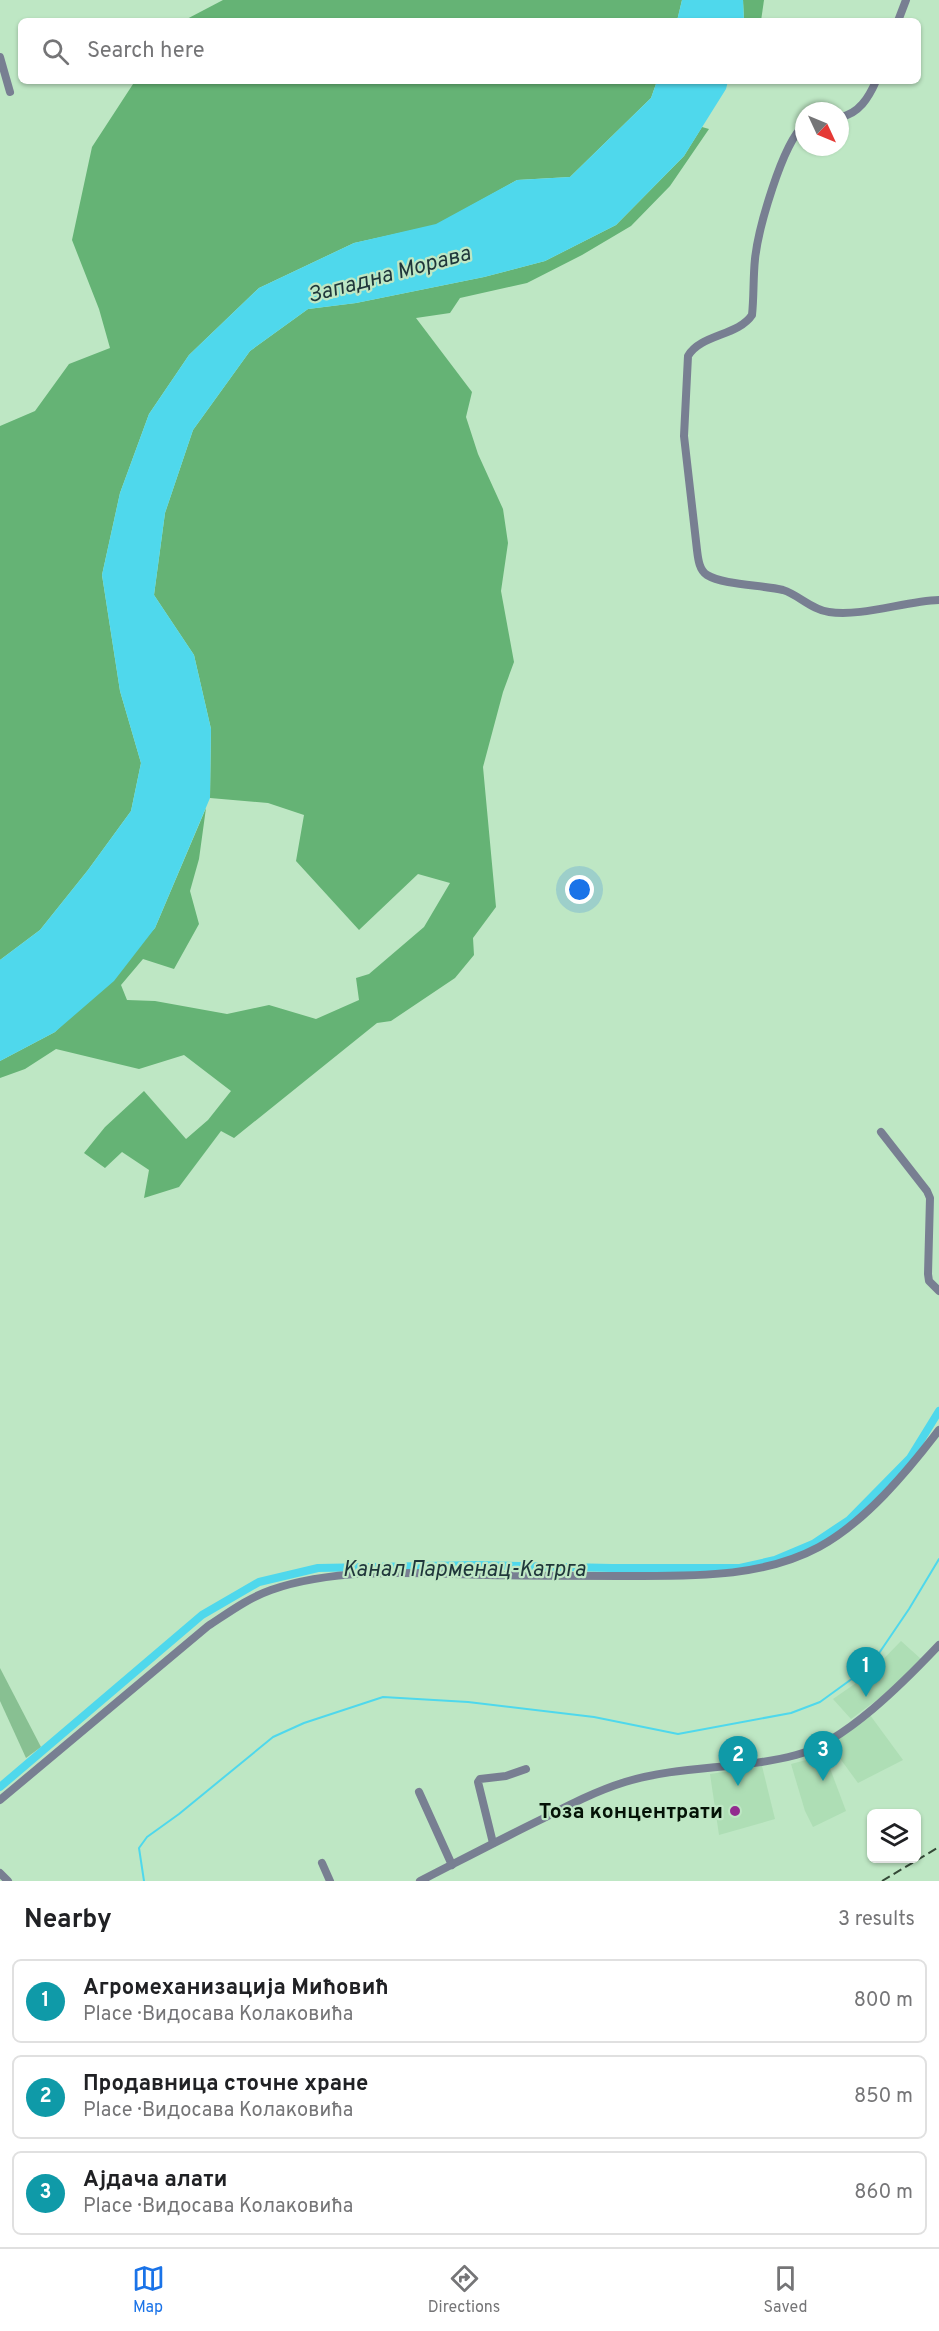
<!DOCTYPE html>
<html lang="en">
<head>
<meta charset="utf-8">
<style>
  :root { --surface:#fff; --page:#f2f2f2; --text:#202124; --muted:#757577; --line:#e0e0e0; --accent:#1a73e8 }
  body { margin:0; font-family:Overpass,sans-serif; background:var(--page); color:var(--text) }
  .controls { position:absolute; right:18px; bottom:18px; display:grid; overflow:hidden; border-radius:9px; box-shadow:0 2px 4px #0004 }
  .controls button { width:54px; height:54px; display:grid; place-items:center; padding:0; border:0; border-bottom:2px solid var(--line); background:var(--surface); color:var(--text); font:30px sans-serif }
  .compass { position:absolute; left:795px; top:102px; width:54px; height:54px; border-radius:50%; background:var(--surface); box-shadow:0 2px 4px #0004; rotate:134deg }
  .you { position:absolute; left:580px; top:890px; width:21px; height:21px; margin:-15px; border:4px solid #fff; border-radius:50%; background:#1a73e8; box-shadow:0 0 0 9px #1a73e833 }
  .badge { display:grid; place-items:center; width:39px; height:39px; border-radius:50%; background:var(--accent); color:#fff; font-size:20px; font-weight:700 }
  .pin { position:absolute; translate:-50% -50px; filter:drop-shadow(0 2px 3px #0008) }
  .pin::after { content:''; position:absolute; top:32px; width:21px; height:18px; background:inherit; clip-path:polygon(0 0,100% 0,50% 100%) }
  .list { margin:0; padding:0; list-style:none }
  h2 { display:flex; justify-content:space-between; align-items:center; height:78px; margin:0; padding:0 24px; font-size:26px }
  h2 small { font-size:20px; font-weight:400; color:var(--muted) }
  .list li { display:grid; grid-template-columns:39px 1fr auto; gap:18px; align-items:center; box-sizing:border-box; height:84px; margin:0 12px 12px; padding:0 12px; border:2px solid var(--line); border-radius:9px }
  .list b { display:block; font-size:22px; white-space:nowrap }
  .list p { margin:0; font-size:20px; white-space:nowrap; color:var(--muted) }
  .list em { font-size:20px; font-style:normal; color:var(--muted) }
  .icon { flex:none; width:33px; height:33px; fill:none; stroke:currentColor; stroke-width:2; stroke-linecap:round; stroke-linejoin:round }
  .map { position:relative; flex:none; width:939px; height:1881px; overflow:hidden }
  .search { position:absolute; background:var(--surface); box-shadow:0 2px 4px #0004; left:18px; right:18px; top:18px; height:66px; display:flex; align-items:center; gap:15px; box-sizing:border-box; padding:0 21px; border-radius:9px; color:var(--muted); font-size:22px }
  .sheet { height:366px; background:var(--surface) }
  nav { display:flex; justify-content:space-around; align-items:center; box-sizing:border-box; height:84px; border-top:2px solid var(--line); background:var(--surface); font-size:16px; color:var(--muted) }
  nav a { display:grid; justify-items:center; gap:3px }
  nav .on { color:var(--accent) }
  .map>svg:first-child { display:block }
  .built { fill:#aedeb5 }
  .green { fill:#88c092 }
  .forest { fill:#65b375 }
  .water { fill:#4fd8ec }
  .lines { fill:none; stroke-linecap:round; stroke-linejoin:round }
  .stream { stroke:#4fd8ec; stroke-width:2 }
  .canal { stroke:#4fd8ec; stroke-width:8 }
  .minor { stroke:#787f92; stroke-width:8 }
  .rail { stroke:#354a38; stroke-width:2; stroke-dasharray:9 4.5; stroke-linecap:butt }
  .poi-dot { fill:#922b8f; stroke:#bee7c4; stroke-width:2 }
  .labels { text-anchor:middle; stroke-width:4.5; stroke-linejoin:round; paint-order:stroke }
  .poi-label { font-size:21px; font-weight:bold; fill:#041206; stroke:#bee7c4; text-anchor:end }
  .water-label { font-size:22px; font-style:italic; fill:#1f363a; stroke:#bee7c4 }
</style>
</head>
<body>
<div class="map">
<svg width="939" height="1881" viewBox="0 0 939 1881">
  <rect width="100%" height="100%" fill="#bee7c4"/>
  <g class="built">
    <path d="M901,1641L921,1659L893,1688L851,1719L833,1699L869,1674Z"/>
    <path d="M870,1715L903,1760L858,1783L836,1753L833,1742Z"/>
    <path d="M825,1755L846,1811L813,1827L805,1811L791,1764Z"/>
    <path d="M762,1766L775,1819L719,1835L710,1774Z"/>
  </g>
  <path class="green" d="M0,1668L41,1747L26,1758L0,1701Z"/>
  <g class="forest">
    <path d="M223,0H682L677,21H183Z"/>
    <path d="M743,0H764L761,21H744Z"/>
    <path d="M135,81H657L651,98L570,177L517,180L436,225L354,243L259,288L189,355L149,414L120,493L102,575L120,691L141,763L131,811L88,870L40,930L0,960V426L35,411L69,364L110,348L99,309L72,240L92,147Z"/>
    <path d="M702,127L709,129L670,186L631,226L582,255L527,283L460,298L450,313L416,318L472,392L466,417L478,454L503,509L508,543L501,591L514,662L503,692L483,767L496,907L473,938L474,955L455,978L391,1021L377,1023L234,1138L221,1131L179,1187L144,1198L149,1170L122,1152L105,1168L84,1153L105,1127L144,1091L186,1139L208,1120L231,1091L184,1055L139,1069L56,1049L25,1069L0,1078V1061L55,1032L155,928L206,808L199,859L190,891L199,924L174,969L143,959L121,985L127,1000L155,1001L227,1014L269,1005L316,1019L359,1000L356,978L369,974L424,927L450,883L418,874L359,930L296,861L304,815L268,803L210,798L211,729L194,655L154,595L165,513L193,430L250,351L308,309L356,303L484,277L545,261L616,225L684,156Z"/>
  </g>
  <g class="water">
    <path d="M682,0H743L744,21H677Z"/>
    <path d="M657,81H728L726,89L684,156L616,225L545,261L484,277L356,303L308,309L250,351L193,430L165,513L154,595L194,655L211,729L210,798L155,928L114,981L55,1032L0,1061V960L40,930L88,870L131,811L141,763L120,691L102,575L120,493L149,414L189,355L259,288L354,243L436,224L517,180L570,177L651,98Z"/>
  </g>
  <g class="lines">
    <path class="stream" d="M144,1881L139,1848L147,1837L179,1814L273,1737L304,1723L383,1697L468,1702L594,1717L678,1734L791,1713L820,1702L871,1665L909,1609L939,1559"/>
    <path class="canal" d="M0,1787L202,1615L259,1582L318,1568L477,1565L612,1568H740L775,1560L813,1544L849,1520L910,1458L939,1411"/>
    <g class="minor">
      <path d="M898,21L906,0"/>
      <path d="M0,57L10,92"/>
      <path d="M840,117C859,114 869,97 876,81"/>
      <path d="M804,125C782,144 758,230 755,259C753,278 754,297 752,315C738,336 701,334 688,356L684,436L697,550C698,558 699,570 707,575C723,585 763,585 783,590C799,595 812,610 829,612C862,617 905,601 939,600"/>
      <path d="M881,1132L927,1191L930,1198L928,1274L929,1281L939,1291"/>
      <path d="M419,1792L452,1865"/>
      <path d="M0,1800L208,1626C228,1613 248,1598 271,1590C336,1567 418,1573 487,1575C539,1576 590,1576 642,1576C702,1576 765,1576 819,1547C865,1522 907,1472 939,1430"/>
      <path d="M493,1843L478,1782L480,1779L506,1776L526,1769"/>
      <path d="M322,1863L330,1881"/>
      <path d="M0,1873L8,1881"/>
      <path d="M420,1881C461,1860 501,1839 542,1819C569,1805 596,1791 625,1782C680,1765 740,1770 796,1755C844,1743 905,1681 939,1645"/>
    </g>
    <path class="rail" d="M882,1881L939,1847"/>
  </g>
  <circle class="poi-dot" cx="735" cy="1811" r="6"/>
  <g class="labels">
    <g class="poi-label">
      <text x="723" y="1818">Тоза концентрати</text>
    </g>
    <g class="water-label">
      <text transform="translate(389 273) rotate(-15)" y="8">Западна Морава</text>
      <text x="464" y="1576">Канал Парменац-Катрга</text>
    </g>
  </g>
</svg>
<div class="controls">
<button><svg class="icon" aria-label="layers" viewBox="0 0 24 24"><path d="M12 4l9 5-9 5-9-5zM3 14l9 5 9-5"/></svg></button>
</div>
<svg class="compass" viewBox="-18 -18 36 36"><path d="M0-13l5 13h-10z" fill="#e53935"/><path d="M0 13l5-13h-10z" fill="#757577"/></svg>
<div class="you"></div>
<div class="pin badge" style="left:866px;top:1697px;background:#0f9aa8">1</div>
<div class="pin badge" style="left:738px;top:1786px;background:#0f9aa8">2</div>
<div class="pin badge" style="left:823px;top:1781px;background:#0f9aa8">3</div>
<div class="search"><svg class="icon" aria-label="search" viewBox="0 0 24 24"><circle cx="10" cy="10" r="6"/><path d="M15 15l6 6"/></svg>Search here</div>
</div>
<section class="sheet">
<h2>Nearby<small>3 results</small></h2>
<ul class="list">
<li><span class="badge" style="background:#0f9aa8">1</span><div><b>Агромеханизација Мићовић</b><p>Place · Видосава Колаковића</p></div><em>800 m</em></li>
<li><span class="badge" style="background:#0f9aa8">2</span><div><b>Продавница сточне хране</b><p>Place · Видосава Колаковића</p></div><em>850 m</em></li>
<li><span class="badge" style="background:#0f9aa8">3</span><div><b>Ајдача алати</b><p>Place · Видосава Колаковића</p></div><em>860 m</em></li>
</ul>
</section>
<nav>
<a class="on"><svg class="icon" aria-label="map" viewBox="0 0 24 24"><path d="M3 6l6-2 6 2 6-2v14l-6 2-6-2-6 2zM9 4v14M15 6v14"/></svg>Map</a>
<a><svg class="icon" aria-label="directions" viewBox="0 0 24 24"><path d="M12 3l9 9-9 9-9-9zM9 14v-3h6M13 9l2 2-2 2"/></svg>Directions</a>
<a><svg class="icon" aria-label="saved" viewBox="0 0 24 24"><path d="M7 4h10v16l-5-4-5 4z"/></svg>Saved</a>
</nav>
</body>
</html>
